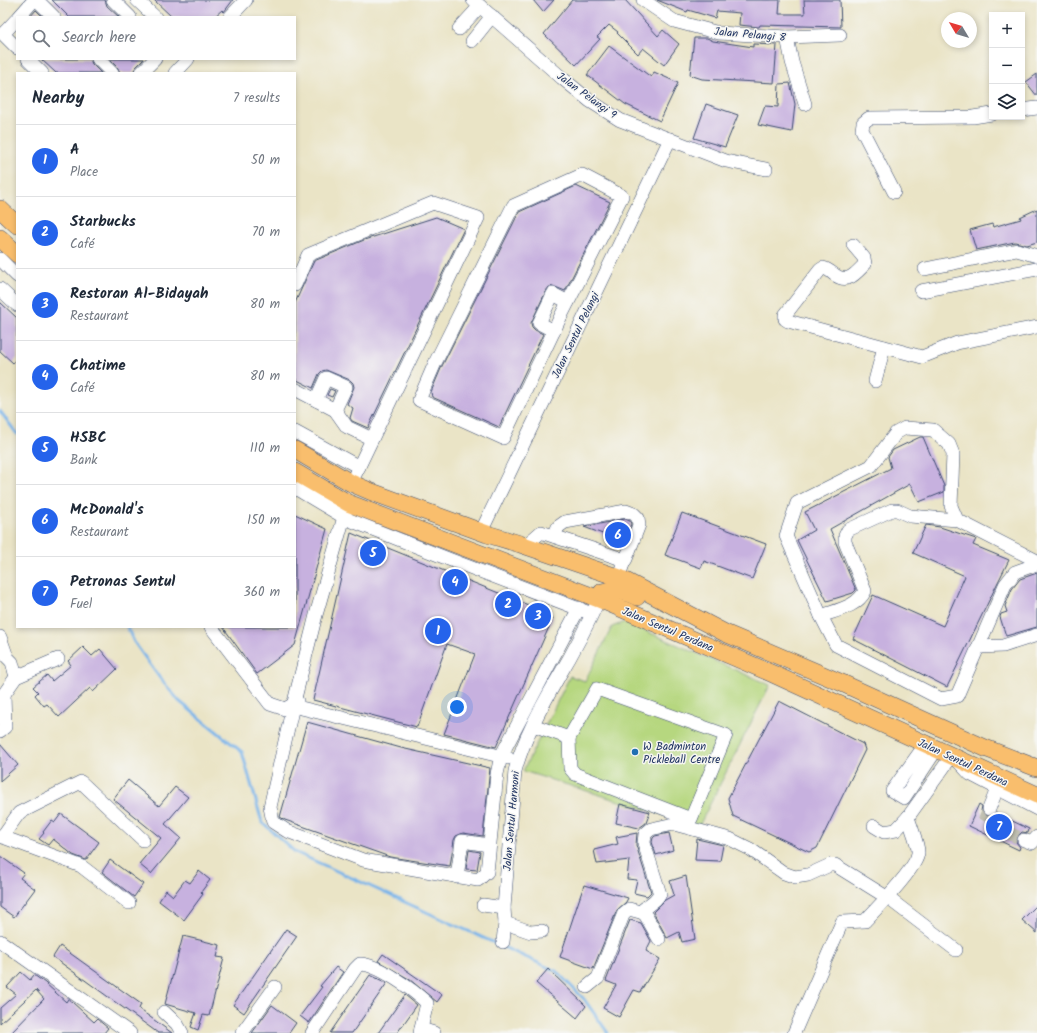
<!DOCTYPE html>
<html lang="en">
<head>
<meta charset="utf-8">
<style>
  :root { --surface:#fff; --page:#f6f6f7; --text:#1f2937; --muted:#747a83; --line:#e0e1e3; --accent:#2563eb }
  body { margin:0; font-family:Kalam,sans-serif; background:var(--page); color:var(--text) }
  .controls { position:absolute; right:12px; top:12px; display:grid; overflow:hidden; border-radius:0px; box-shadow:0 2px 6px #0003 }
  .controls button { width:36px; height:36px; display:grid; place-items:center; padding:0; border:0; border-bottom:1px solid var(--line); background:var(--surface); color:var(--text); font:20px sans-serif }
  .compass { position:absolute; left:941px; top:12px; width:36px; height:36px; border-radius:50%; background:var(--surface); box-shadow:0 2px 6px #0003; rotate:308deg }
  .you { position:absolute; left:457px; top:707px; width:14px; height:14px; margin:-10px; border:3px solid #fff; border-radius:50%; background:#1a73e8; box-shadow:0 0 0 6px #1a73e833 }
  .badge { display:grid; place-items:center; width:26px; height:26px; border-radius:50%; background:var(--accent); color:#fff; font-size:13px; font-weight:700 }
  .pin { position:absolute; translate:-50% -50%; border:2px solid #fff; box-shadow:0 1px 4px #0006 }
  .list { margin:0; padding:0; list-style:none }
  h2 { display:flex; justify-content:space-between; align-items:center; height:52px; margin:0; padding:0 16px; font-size:17px }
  h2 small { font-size:13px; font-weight:400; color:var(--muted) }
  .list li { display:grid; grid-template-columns:26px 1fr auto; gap:12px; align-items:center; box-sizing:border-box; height:72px; padding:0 16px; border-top:1px solid var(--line) }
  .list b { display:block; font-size:15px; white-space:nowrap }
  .list p { margin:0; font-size:13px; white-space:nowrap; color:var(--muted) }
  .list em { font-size:13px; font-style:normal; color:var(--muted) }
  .icon { flex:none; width:22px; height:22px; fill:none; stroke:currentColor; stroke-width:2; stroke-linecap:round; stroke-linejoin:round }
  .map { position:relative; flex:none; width:1037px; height:1033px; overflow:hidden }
  .search { position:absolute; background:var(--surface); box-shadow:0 2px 6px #0003; left:16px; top:16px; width:280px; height:44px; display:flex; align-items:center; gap:10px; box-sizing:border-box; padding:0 14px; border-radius:0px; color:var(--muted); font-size:15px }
  .panel { position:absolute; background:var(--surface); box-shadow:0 2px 6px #0003; left:16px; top:72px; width:280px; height:556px; border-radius:0px }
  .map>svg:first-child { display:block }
  .green { fill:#b6d77f; stroke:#68836e }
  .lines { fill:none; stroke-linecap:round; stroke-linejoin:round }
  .stream { stroke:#78b4ea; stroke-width:3 }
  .building { fill:#c7b1df }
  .minor-tunnel { stroke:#c1c0b1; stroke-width:13; stroke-dasharray:13 6; stroke-linecap:butt }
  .minor-casing { stroke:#3a4a6e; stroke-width:14 }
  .major-casing { stroke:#3a4a6e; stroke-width:18 }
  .minor { stroke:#fff; stroke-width:13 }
  .major { stroke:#f9be6d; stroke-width:17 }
  .poi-dot { fill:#1f6fb2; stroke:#f6f6f2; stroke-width:1.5 }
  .labels { text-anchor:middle; stroke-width:3; stroke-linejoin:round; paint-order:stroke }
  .street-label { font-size:11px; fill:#1b2f5e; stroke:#f6f6f2 }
  .poi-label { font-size:11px; fill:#1b2f5e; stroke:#f6f6f2; text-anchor:start }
</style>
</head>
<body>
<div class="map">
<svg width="1037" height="1033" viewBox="0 0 1037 1033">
  <rect width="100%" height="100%" fill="#f6f6f2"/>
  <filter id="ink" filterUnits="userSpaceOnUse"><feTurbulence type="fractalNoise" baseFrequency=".025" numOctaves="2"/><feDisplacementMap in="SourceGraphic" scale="8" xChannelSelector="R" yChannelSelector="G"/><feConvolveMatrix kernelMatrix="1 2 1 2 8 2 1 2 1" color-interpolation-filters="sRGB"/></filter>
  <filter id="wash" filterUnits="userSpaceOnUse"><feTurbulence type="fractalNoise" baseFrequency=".012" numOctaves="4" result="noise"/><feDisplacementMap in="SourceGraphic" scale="16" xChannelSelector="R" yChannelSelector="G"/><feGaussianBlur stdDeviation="0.9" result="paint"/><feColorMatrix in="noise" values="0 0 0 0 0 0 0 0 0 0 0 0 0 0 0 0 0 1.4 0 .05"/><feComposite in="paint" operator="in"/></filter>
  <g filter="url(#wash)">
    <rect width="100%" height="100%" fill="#eae4c6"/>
    <path class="green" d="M625,622L770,685L698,828L677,819L523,771L570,676L585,681L612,627Z"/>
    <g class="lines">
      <g class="stream">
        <path d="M0,411L17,434"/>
        <path d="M127,627L134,642L159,677L179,701L242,752L262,822L295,852L556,971L584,999L608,1033"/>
      </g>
    </g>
    <g id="blocks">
      <g class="building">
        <path d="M52,0H105L107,6L119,17H69Z"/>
        <path d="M154,0H233L224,12L222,10L214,17H172Z"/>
        <path d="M533,0H554L543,12Z"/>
        <path d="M572,0H625L658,36L663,30L679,44L664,65L643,48L638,54L617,33L618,32L609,25L597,37L600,39L576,65L544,34Z"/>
        <path d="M657,0H780L779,14H805L804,0H840L841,27L760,25L759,27L739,25L740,13L717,11L715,18L688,10L687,12Z"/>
        <path d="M36,10L43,17H30Z"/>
        <path d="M694,38H707L713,41L753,47V44L777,45L774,83L702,79L690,75Z"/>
        <path d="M609,46L651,77L654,72L678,83L660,121L625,104L587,75Z"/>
        <path d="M41,59H90L92,64L101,73H56Z"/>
        <path d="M109,59H144L135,68L133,73H120L118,68Z"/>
        <path d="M1037,74V96L1026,82Z"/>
        <path d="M790,83L795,104L792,132L758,125L765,106L778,107L779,84Z"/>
        <path d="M706,104L738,115L725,147L694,138Z"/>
        <path d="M576,186L610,202L565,291L553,286L549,287L546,291L531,323L532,327L535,330L543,334L499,427L432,397L431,392L442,366L519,212Z"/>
        <path d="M1037,209V242L1027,245L1015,242L976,250L970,230L992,224L993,227L1021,219L1020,217Z"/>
        <path d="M436,217L464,229L368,428L352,421L350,418L353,408L347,404L354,387L353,383L350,380L326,370L322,371L319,374L313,388L295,379V303L314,261L364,240Z"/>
        <path d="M0,302L17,318V358L13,363L0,351Z"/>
        <path d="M330,389L335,391L332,397L327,395Z"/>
        <path d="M920,437H923L944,486V492L919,502L910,484L830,529L856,590L853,593L827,601L797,540L814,530L805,512L891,468L888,457L893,450Z"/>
        <path d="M682,513L766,544L752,579L704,561L701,568L665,555Z"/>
        <path d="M295,514L327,529L295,645L257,674L223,627H295Z"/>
        <path d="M625,519L630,521L631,524L624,542L584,527Z"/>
        <path d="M926,525L940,527L976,539L973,545L1009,560L998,582L947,687L853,639L873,595L943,626L965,576L913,553Z"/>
        <path d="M351,533L543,611L553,618L496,747L444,734L475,654L447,644L417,727L313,700Z"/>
        <path d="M1037,573V627L1006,636L1000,617L1001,614L1007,612L1005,606L1012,589L1020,579Z"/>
        <path d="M83,647L92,656L100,649L117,669L93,692L90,688L59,717L47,704L44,706L35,695L38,692L33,687L47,675L52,681L71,665L68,661Z"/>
        <path d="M779,701L863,744L865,750L817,848L809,852L733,816L728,798Z"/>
        <path d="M307,722L401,748L490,768L483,836L463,833L456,836L454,840L450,866L390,857L285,820L280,817Z"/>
        <path d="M0,744L18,765L0,781Z"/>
        <path d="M128,780L159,806L175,787L188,797L165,824L181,838L151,874L139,864L161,838L113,799Z"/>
        <path d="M620,804L650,812L646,823L639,828L616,823Z"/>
        <path d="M979,804L982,806L981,811L986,816L991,817L996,813L1029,829L1028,833L1022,832L1017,837L1016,842L1020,847L1019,850L969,826Z"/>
        <path d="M61,814L99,842L86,860L73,855L53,839L48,845L39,839L44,833L43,832L52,820L55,822Z"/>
        <path d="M637,833L636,845L651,892L647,896L634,893L637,880L627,879L629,860L597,864L594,850L618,844L616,837Z"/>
        <path d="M669,833L673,850L656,855L652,842L653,838L655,836Z"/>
        <path d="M697,839L723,845L720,861L695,860Z"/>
        <path d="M469,850L480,852L477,870L466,869Z"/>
        <path d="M0,856L24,873L20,878L35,889L14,917L0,907Z"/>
        <path d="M110,860L143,884L134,897L102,872Z"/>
        <path d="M199,871L210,880L201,892L203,894L184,920L159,901L166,890L173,896L185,880L190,883Z"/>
        <path d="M686,876L695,939L682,942L679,932L667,938L653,912L665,900L674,895L670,881Z"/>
        <path d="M584,885L628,898L626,902L617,910L593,969L560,957Z"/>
        <path d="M1037,905V933L1022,920Z"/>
        <path d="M630,920L641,923L651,941L646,951L660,959L640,992L634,990L619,1017L603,1008L616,985L606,981Z"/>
        <path d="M286,929L297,936L244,1013L233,1005Z"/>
        <path d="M183,936L220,945L217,957L224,958L209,1016L203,1015L198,1030L191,1027L196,1013L165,1004Z"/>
        <path d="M60,946L141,1004L139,1009L172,1033H158L53,957Z"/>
        <path d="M383,954L442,995L437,1002L409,979L378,961Z"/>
        <path d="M336,967L343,972L309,1023L300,1016L322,987L320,986Z"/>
        <path d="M548,969L586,1006L577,1018L536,983Z"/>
        <path d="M21,972L30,980L34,975L45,983L66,1002L68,999L72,1002L94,1022L97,1019L108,1028L104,1033H11L44,999L36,990L0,1023V1008L16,994L7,987Z"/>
        <path d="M370,975L387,983L352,1033H330Z"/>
        <path d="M405,995L417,1005L397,1033H378Z"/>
        <path d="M272,1005L296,1023L289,1033H252Z"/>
      </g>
    </g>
  </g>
  <g filter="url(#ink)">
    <use href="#blocks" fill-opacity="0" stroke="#3a4a6e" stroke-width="1"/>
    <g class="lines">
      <path class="minor-tunnel" d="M989,809L984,822L1024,840"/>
      <g class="minor-casing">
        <g id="minor">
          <path d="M37,0L54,17"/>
          <path d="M113,0L130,17"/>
          <path d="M137,0L155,17"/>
          <path d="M473,0L562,78L590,101L620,120L726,161L766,169"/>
          <path d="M643,0L674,21L719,33L787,37L840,35"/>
          <path d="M19,17L34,0"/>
          <path d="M230,17L246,0"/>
          <path d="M17,19L3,34L17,48"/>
          <path d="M459,29L480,6"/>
          <path d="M787,37L792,62L805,104"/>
          <path d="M472,41L492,16"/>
          <path d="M28,59L42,73"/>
          <path d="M98,59L112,73"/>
          <path d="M141,73L155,59"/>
          <path d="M175,73L188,59"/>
          <path d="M1022,110L1037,108"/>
          <path d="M582,175L622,196L560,318L503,438L419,400L435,363L513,206Z"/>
          <path d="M894,192L862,130L863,123L869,118L973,117L992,114"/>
          <path d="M853,245L864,258L865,264C855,274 848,284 835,275C831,272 828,269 823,268L820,270L785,315V319L788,321L922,357L957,343L1037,327"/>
          <path d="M0,259L17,276"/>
          <path d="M925,269L1017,250L1037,256"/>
          <path d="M295,285L308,255L433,203L478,218L351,483"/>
          <path d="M0,289L17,305"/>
          <path d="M921,291L1037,269"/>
          <path d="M554,331L539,323L553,294L568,302"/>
          <path d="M875,381L884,347"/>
          <path d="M295,389L335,410L347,427L372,439"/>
          <path d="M316,400L326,378L346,387L335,410"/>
          <path d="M295,432L359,467"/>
          <path d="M295,488L347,519L451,560L587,612"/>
          <path d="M348,503L316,615L293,706L270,807L273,822L287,831L363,860L478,880L487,872L497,774L501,756L579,608"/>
          <path d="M481,532L670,139"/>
          <path d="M554,536L558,527L565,522L626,511L634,514L638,518L639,525L626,559L623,564"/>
          <path d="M525,546L541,532L619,558L623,564L621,570"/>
          <path d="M1037,561L957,520L951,506L953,454L949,444L933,430L905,428L896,433L871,466L797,503L786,536L821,616L836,645L941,699L957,696L1005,585L1015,572L1037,564"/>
          <path d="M821,616C837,610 857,607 865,591L845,542V536L848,530L892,510H897L910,516L957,520"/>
          <path d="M211,627L270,704L285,709L296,703L297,701"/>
          <path d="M0,637L7,657L12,662L16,677"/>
          <path d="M979,647L1003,646L1037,635"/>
          <path d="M597,689L726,735L691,819L575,774L570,768L569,738Z"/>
          <path d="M0,698L4,694L16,677L58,659"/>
          <path d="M293,706L508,758"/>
          <path d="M533,725L569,738"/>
          <path d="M0,731L5,727L4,694"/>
          <path d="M925,745L892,791L904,798L936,750"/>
          <path d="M957,760L970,774L1037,809"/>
          <path d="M989,809L997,789"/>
          <path d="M874,826L884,832L896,830L908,817"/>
          <path d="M0,836L81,866L129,903"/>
          <path d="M2,837L19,813L81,782L143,840"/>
          <path d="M1024,840L1032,843L1037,837"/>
          <path d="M457,877L462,841L489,845"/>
          <path d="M483,905L504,908"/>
          <path d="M641,911L646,916L659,939"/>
          <path d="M505,923L531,932L542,931"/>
          <path d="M0,941L130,1033"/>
          <path d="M503,942L505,923L504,908L515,771C524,737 542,706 559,676C574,651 587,626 599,599"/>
          <path d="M587,987L598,978L624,913L629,909L640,912L655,900L660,894L644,843L645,834L651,829L674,824L730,839L750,849L784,873L795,877L808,875L830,865H835L888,898L956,950"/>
          <path d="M164,1012L177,1024L182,1033"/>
          <path d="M421,1029L434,1033"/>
          <path d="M242,1033L275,987"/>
          <path d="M312,1033L355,969L360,964C378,964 413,990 427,1003L420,1033"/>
          <path d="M794,1033L842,922L865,921C876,909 917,868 918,853C919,845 910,825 908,817L951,757"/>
        </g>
      </g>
      <g class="major-casing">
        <g id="major">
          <path d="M0,209L17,225"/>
          <path d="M0,238L17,254"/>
          <path d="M295,450L351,483L372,492L487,534L520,544L620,578L725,633L842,683L985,748L1037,768"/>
          <path d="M295,472L348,503L599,599L773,674L1037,795"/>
          <path d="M602,592C618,588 623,591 637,597"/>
        </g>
      </g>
      <use href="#minor" class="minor"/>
      <use href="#major" class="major"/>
    </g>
  </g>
  <circle class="poi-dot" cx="635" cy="752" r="4"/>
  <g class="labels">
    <g class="street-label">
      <text transform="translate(750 34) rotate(5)" y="4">Jalan Pelangi 8</text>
      <text transform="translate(587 95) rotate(36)" y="4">Jalan Pelangi 9</text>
      <text transform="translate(575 335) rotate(-64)" y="4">Jalan Sentul Pelangi</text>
      <text transform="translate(668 629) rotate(23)" y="4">Jalan Sentul Perdana</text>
      <text transform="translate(963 762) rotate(25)" y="4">Jalan Sentul Perdana</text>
      <text transform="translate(511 821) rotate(-85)" y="4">Jalan Sentul Harmoni</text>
    </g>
    <g class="poi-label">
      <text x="643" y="750">W Badminton<tspan x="643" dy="13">Pickleball Centre</tspan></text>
    </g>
  </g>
</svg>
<div class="controls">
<button>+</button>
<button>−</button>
<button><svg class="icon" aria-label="layers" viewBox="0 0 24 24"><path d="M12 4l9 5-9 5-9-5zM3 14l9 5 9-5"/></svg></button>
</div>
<svg class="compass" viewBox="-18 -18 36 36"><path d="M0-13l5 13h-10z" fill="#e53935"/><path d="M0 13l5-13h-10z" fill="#747a83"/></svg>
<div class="you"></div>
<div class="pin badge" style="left:438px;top:631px">1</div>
<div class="pin badge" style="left:508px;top:604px">2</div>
<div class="pin badge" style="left:538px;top:616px">3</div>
<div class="pin badge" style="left:455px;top:582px">4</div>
<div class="pin badge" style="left:373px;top:553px">5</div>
<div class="pin badge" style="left:618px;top:535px">6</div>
<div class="pin badge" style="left:999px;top:827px">7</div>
<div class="search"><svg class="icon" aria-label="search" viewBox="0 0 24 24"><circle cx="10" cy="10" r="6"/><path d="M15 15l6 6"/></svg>Search here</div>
<section class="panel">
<h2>Nearby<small>7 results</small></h2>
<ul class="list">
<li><span class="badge">1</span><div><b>A</b><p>Place</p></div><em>50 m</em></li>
<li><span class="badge">2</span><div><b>Starbucks</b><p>Café</p></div><em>70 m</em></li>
<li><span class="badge">3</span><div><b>Restoran Al-Bidayah</b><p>Restaurant</p></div><em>80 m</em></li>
<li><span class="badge">4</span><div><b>Chatime</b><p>Café</p></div><em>80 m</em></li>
<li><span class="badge">5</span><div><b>HSBC</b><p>Bank</p></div><em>110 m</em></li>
<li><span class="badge">6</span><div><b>McDonald's</b><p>Restaurant</p></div><em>150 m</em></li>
<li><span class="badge">7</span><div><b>Petronas Sentul</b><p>Fuel</p></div><em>360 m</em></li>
</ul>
</section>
</div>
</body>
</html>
